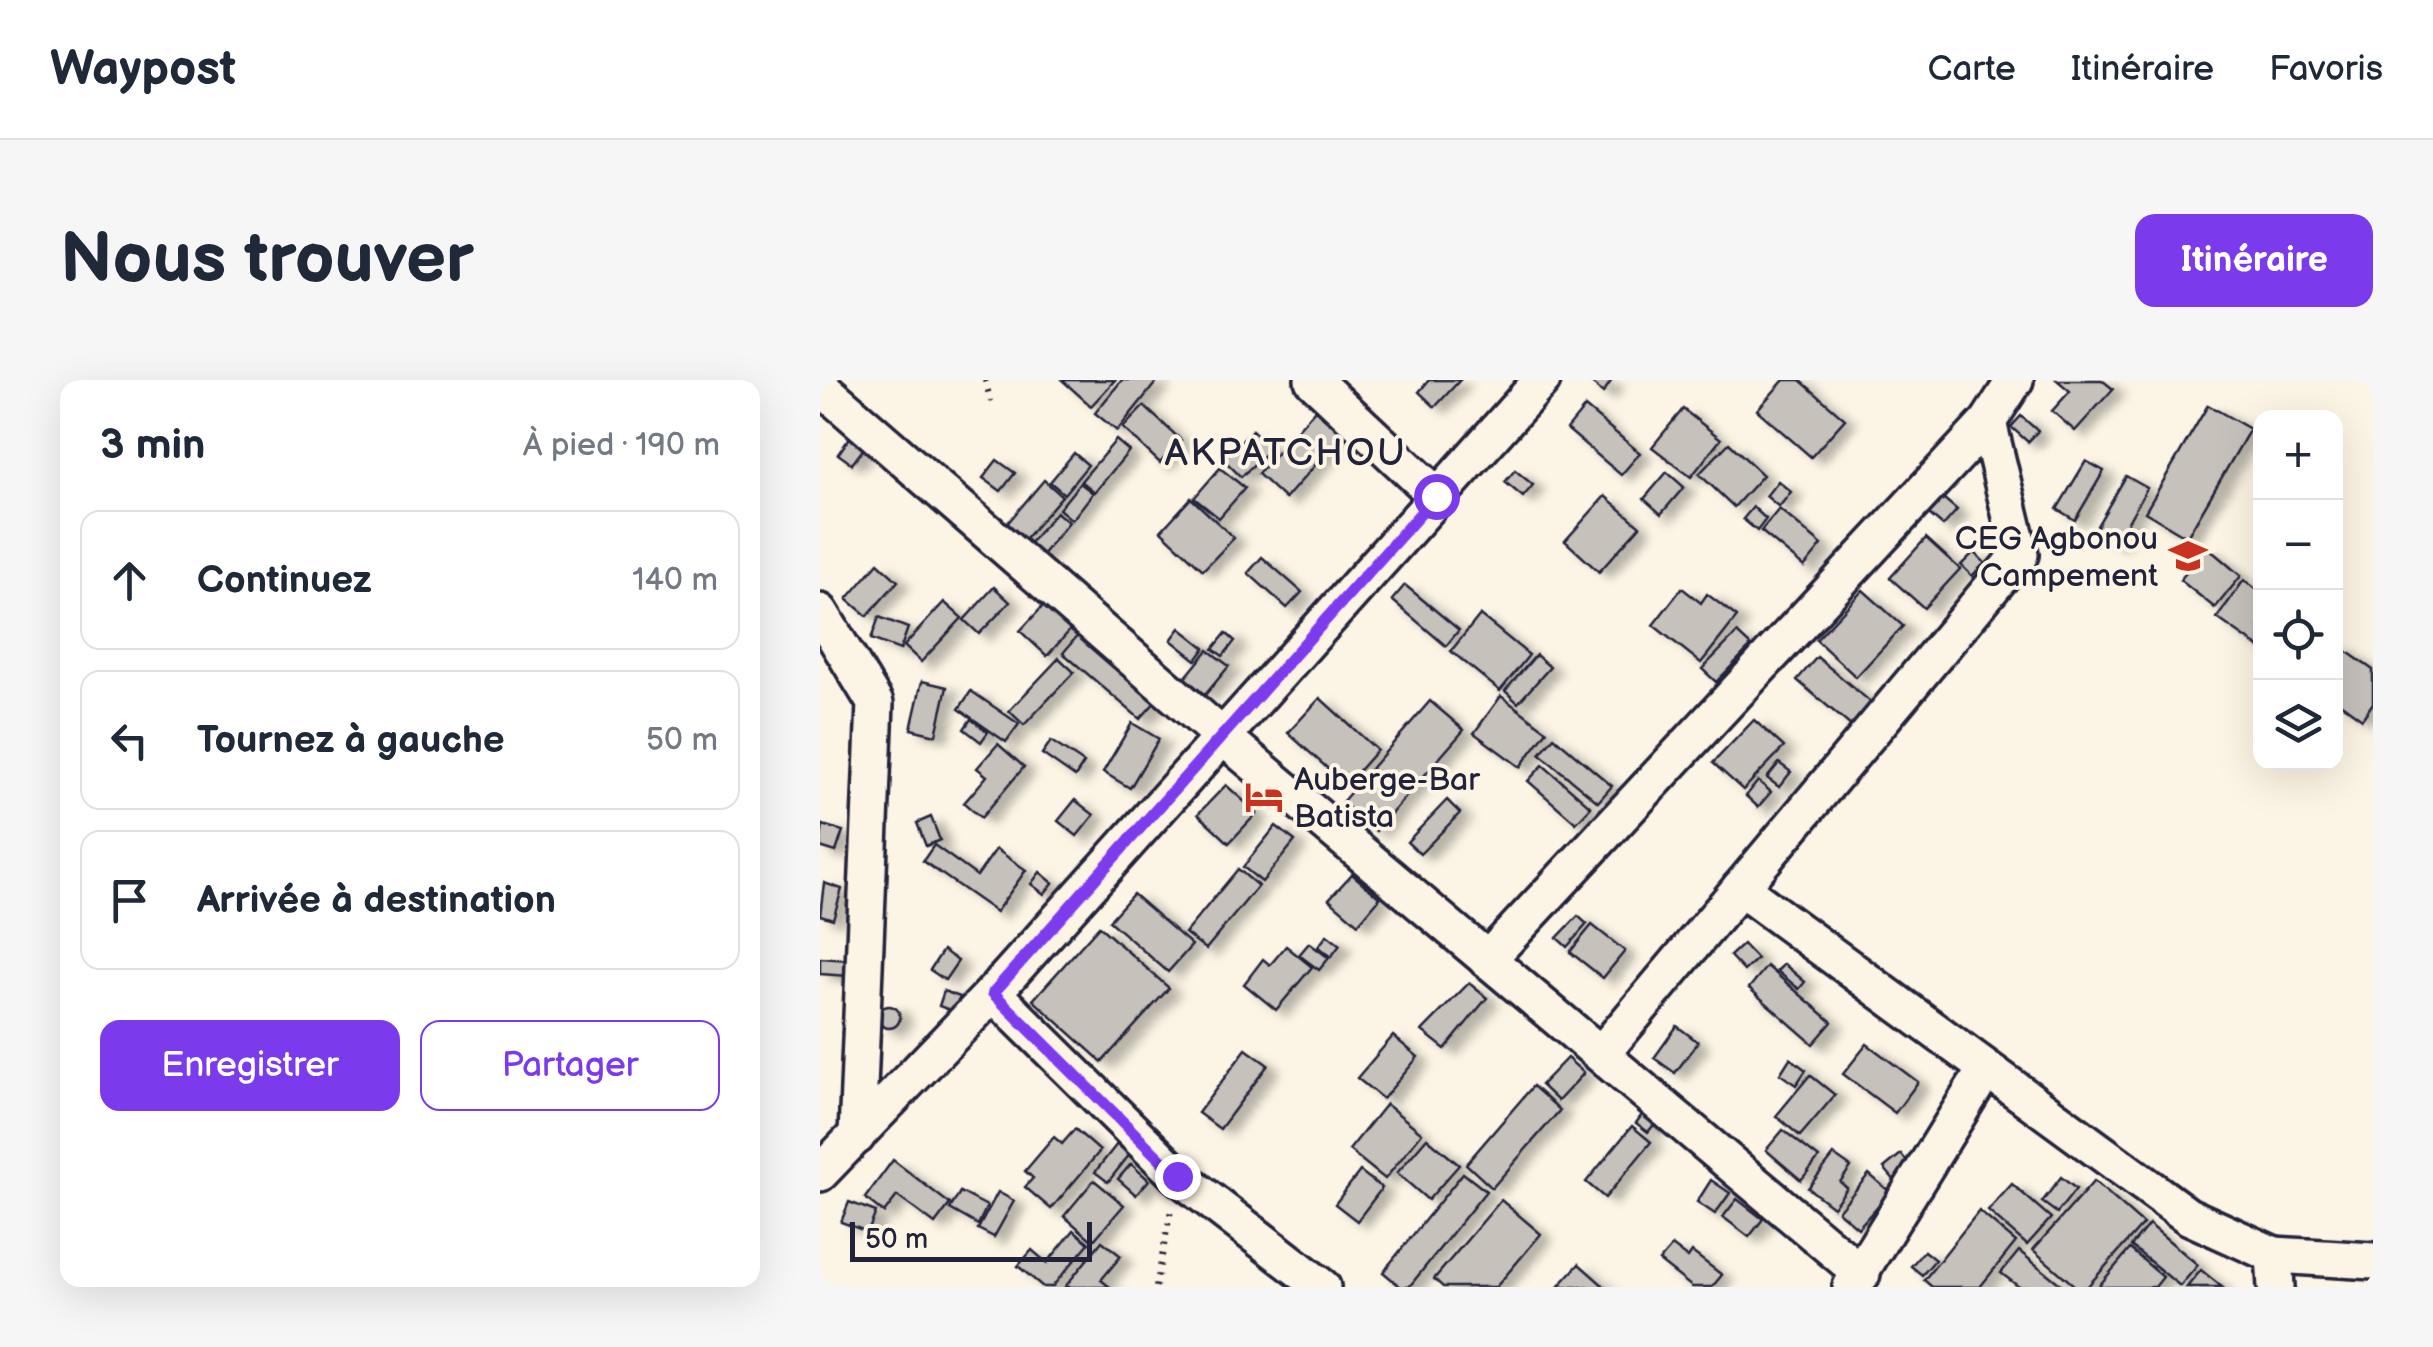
<!DOCTYPE html>
<html lang="fr">
<head>
<meta charset="utf-8">
<style>
  :root { --surface:#fff; --page:#f6f6f7; --text:#1f2937; --muted:#747a83; --line:#e0e1e3; --accent:#7c3aed }
  body { margin:0; font-family:"Balsamiq Sans",sans-serif; background:var(--page); color:var(--text) }
  .controls { position:absolute; right:30px; top:30px; display:grid; overflow:hidden; border-radius:20px; box-shadow:0 10px 40px #0002 }
  .controls button { width:90px; height:90px; display:grid; place-items:center; padding:0; border:0; border-bottom:2px solid var(--line); background:var(--surface); color:var(--text); font:50px sans-serif }
  .scale { position:absolute; left:30px; bottom:25px; width:242px; box-sizing:border-box; padding-left:10px; border:5px solid #22223b; border-top:0; font-size:28px; line-height:35px; white-space:nowrap; color:#22223b; -webkit-text-stroke:8px #fcf5e5; paint-order:stroke }
  .stop { position:absolute; width:30px; height:30px; margin:-22px; border:8px solid #7c3aed; border-radius:50%; background:#fff }
  .stop.end { background:#7c3aed; border-color:#fff; box-shadow:0 2px 10px #0008 }
  .list { margin:0; padding:0; list-style:none }
  h2 { display:flex; justify-content:space-between; align-items:center; height:130px; margin:0; padding:0 40px; font-size:42px }
  h2 small { font-size:32px; font-weight:400; color:var(--muted) }
  .list li { display:grid; grid-template-columns:65px 1fr auto; gap:30px; align-items:center; box-sizing:border-box; height:140px; margin:0 20px 20px; padding:0 20px; border:2px solid var(--line); border-radius:20px }
  .list b { display:block; font-size:38px; white-space:nowrap }
  .list em { font-size:32px; font-style:normal; color:var(--muted) }
  .actions { display:flex; gap:20px; padding:30px 40px }
  .actions a { flex:1; padding:22px 0; border:2px solid var(--accent); border-radius:20px; text-align:center; font-size:35px; color:var(--accent) }
  .actions .main { background:var(--accent); color:#fff }
  .icon { flex:none; width:55px; height:55px; fill:none; stroke:currentColor; stroke-width:2; stroke-linecap:round; stroke-linejoin:round }
  .map { position:relative; flex:none; width:1553px; height:907px; overflow:hidden; border-radius:20px }
  header { display:flex; align-items:center; gap:60px; box-sizing:border-box; height:140px; padding:0 50px; background:var(--surface); border-bottom:2px solid var(--line) }
  header strong { font-size:48px }
  nav { display:flex; gap:55px; margin-inline-start:auto; font-size:35px }
  .intro { display:flex; align-items:center; justify-content:space-between; box-sizing:border-box; height:240px; padding:0 60px }
  h1 { margin:0; font-size:70px }
  .button { padding:25px 45px; border-radius:20px; background:var(--accent); color:#fff; font-size:35px; font-weight:700 }
  main { display:flex; gap:60px; padding:0 60px }
  aside { flex:1; background:var(--surface); border-radius:20px; box-shadow:0 10px 40px #0002 }
  .map>svg:first-child { display:block }
  .building { fill:#c6c1bb; stroke:#22223b; stroke-width:2.5; filter:url(#shadow) }
  .lines { fill:none; stroke-linecap:round; stroke-linejoin:round }
  .minor-casing { stroke:#22223b; stroke-width:42 }
  .path { stroke:#22223b; stroke-width:6; stroke-dasharray:2.5 8; stroke-linecap:butt }
  .minor { stroke:#fcf5e5; stroke-width:35 }
  .route { stroke:#7c3aed; stroke-width:12 }
  .labels { text-anchor:middle; stroke-width:8; stroke-linejoin:round; paint-order:stroke }
  .poi-label { font-size:32px; fill:#22223b; stroke:#fcf5e5; text-anchor:end }
  .quarter-label { font-size:38px; letter-spacing:2.5px; fill:#22223b; stroke:#fcf5e5 }
</style>
</head>
<body>
<header>
<strong>Waypost</strong>
<nav><a>Carte</a><a>Itinéraire</a><a>Favoris</a></nav>
</header>
<div class="intro"><h1>Nous trouver</h1><a class="button">Itinéraire</a></div>
<main>
<aside>
<h2>3 min<small>À pied · 190 m</small></h2>
<ul class="list">
<li><svg class="icon" aria-label="ahead" viewBox="0 0 24 24"><path d="M12 20V5M6 11l6-6 6 6"/></svg><div><b>Continuez</b></div><em>140 m</em></li>
<li><svg class="icon" aria-label="left" viewBox="0 0 24 24"><path d="M17 20v-9H6M10 6l-5 5 5 5"/></svg><div><b>Tournez à gauche</b></div><em>50 m</em></li>
<li><svg class="icon" aria-label="arrive" viewBox="0 0 24 24"><path d="M6 21V4h12l-3 4 3 4H6"/></svg><div><b>Arrivée à destination</b></div></li>
</ul>
<div class="actions"><a class="main">Enregistrer</a><a>Partager</a></div>
</aside>
<div class="map">
<svg width="1553" height="907" viewBox="0 0 1553 907">
  <defs>
    <filter id="shadow"><feDropShadow dx="11" dy="6" stdDeviation="5" flood-color="#0004"/></filter>
  </defs>
  <rect width="100%" height="100%" fill="#fcf5e5"/>
  <filter id="ink" filterUnits="userSpaceOnUse"><feTurbulence type="fractalNoise" baseFrequency=".01" numOctaves="2"/><feDisplacementMap in="SourceGraphic" scale="20" xChannelSelector="R" yChannelSelector="G"/><feConvolveMatrix kernelMatrix="1 2 1 2 8 2 1 2 1" color-interpolation-filters="sRGB"/></filter>
  <g filter="url(#ink)">
    <g class="building">
      <path d="M242,0H295L271,26Z"/>
      <path d="M302,0H338L297,51L275,33Z"/>
      <path d="M609,0H640L615,27L599,12Z"/>
      <path d="M768,0H792L783,13Z"/>
      <path d="M964,0H980L1025,39L991,77L937,30Z"/>
      <path d="M1237,0H1282L1293,9L1255,51L1232,31L1250,11Z"/>
      <path d="M1388,25L1430,49L1367,157L1325,132Z"/>
      <path d="M324,26L361,60L340,83L303,48Z"/>
      <path d="M765,27L820,73L801,95L747,49Z"/>
      <path d="M863,29L901,59L871,97L832,67Z"/>
      <path d="M495,30L523,54L465,119L438,94Z"/>
      <path d="M1201,36L1218,51L1208,62L1191,47Z"/>
      <path d="M432,50L451,68L421,97L403,79Z"/>
      <path d="M31,56L45,67L32,84L18,74Z"/>
      <path d="M296,60L309,71L275,112L261,101Z"/>
      <path d="M909,63L943,95L914,127L879,94Z"/>
      <path d="M254,73L268,85L244,114L230,102Z"/>
      <path d="M177,80L195,93L181,111L163,98Z"/>
      <path d="M1266,81L1284,91L1255,140L1237,129Z"/>
      <path d="M400,88L425,108L399,138L374,118Z"/>
      <path d="M695,90L713,105L703,117L685,102Z"/>
      <path d="M847,92L864,107L841,134L824,119Z"/>
      <path d="M1306,96L1327,108L1296,163L1274,151Z"/>
      <path d="M224,100L242,116L198,167L180,152Z"/>
      <path d="M958,101L971,112L959,127L946,116Z"/>
      <path d="M260,103L273,113L252,140L239,129Z"/>
      <path d="M785,116L820,146L779,192L745,161Z"/>
      <path d="M371,118L414,158L383,190L341,151Z"/>
      <path d="M1123,118L1137,130L1123,146L1109,134Z"/>
      <path d="M933,127L946,139L937,151L923,139Z"/>
      <path d="M959,129L1002,165L984,187L941,151Z"/>
      <path d="M236,132L249,142L217,181L204,170Z"/>
      <path d="M1106,158L1140,189L1104,228L1070,198Z"/>
      <path d="M1387,167L1421,196L1395,228L1360,200Z"/>
      <path d="M1154,172L1165,183L1152,196L1141,185Z"/>
      <path d="M442,177L482,212L467,228L428,193Z"/>
      <path d="M58,183L78,201L47,236L27,219Z"/>
      <path d="M1424,200L1440,212V268L1397,238Z"/>
      <path d="M585,205L639,250L626,266L572,220Z"/>
      <path d="M174,207L190,222L159,254L144,240Z"/>
      <path d="M862,208L881,223L887,214L917,237L881,283L833,245Z"/>
      <path d="M1043,210L1083,246L1036,297L996,260Z"/>
      <path d="M124,222L142,238L101,282L84,266Z"/>
      <path d="M225,224L252,248L227,276L200,251Z"/>
      <path d="M660,235L709,275L680,311L631,271Z"/>
      <path d="M59,237L88,248L80,270L51,259Z"/>
      <path d="M360,248L385,268L376,280L351,260Z"/>
      <path d="M406,253L415,261L403,276L393,269Z"/>
      <path d="M917,253L931,266L896,302L882,289Z"/>
      <path d="M259,254L336,321L320,339L243,273Z"/>
      <path d="M1516,264L1553,290V323L1542,339L1516,320Z"/>
      <path d="M388,270L409,286L385,315L365,298Z"/>
      <path d="M716,275L730,287L698,323L685,311Z"/>
      <path d="M997,277L1053,324L1032,347L977,300Z"/>
      <path d="M239,278L254,292L204,345L189,331Z"/>
      <path d="M102,301L127,307L116,355L91,349Z"/>
      <path d="M151,311L199,344L186,362L139,329Z"/>
      <path d="M681,316L727,351L700,387L654,353Z"/>
      <path d="M500,318L557,370L526,405L468,353Z"/>
      <path d="M610,321L644,350L556,451L522,422Z"/>
      <path d="M151,339L168,352L161,362L144,349Z"/>
      <path d="M934,340L964,367L923,410L893,383Z"/>
      <path d="M312,343L339,359L310,408L283,392Z"/>
      <path d="M734,357L792,406L778,422L720,374Z"/>
      <path d="M231,361L264,383L255,397L222,374Z"/>
      <path d="M178,364L204,387L161,438L144,423L167,396L157,388Z"/>
      <path d="M959,383L971,392L959,407L947,398Z"/>
      <path d="M723,385L771,427L756,443L708,401Z"/>
      <path d="M938,401L951,412L938,427L926,416Z"/>
      <path d="M406,405L437,433L409,463L378,434Z"/>
      <path d="M255,420L274,435L257,456L238,441Z"/>
      <path d="M627,420L640,433L600,474L587,462Z"/>
      <path d="M111,437L120,460L106,466L97,443Z"/>
      <path d="M3,445L23,451L16,472L0,467Z"/>
      <path d="M456,446L475,461L442,502L423,487Z"/>
      <path d="M114,465L157,496L176,469L206,490L176,532L103,481Z"/>
      <path d="M418,489L438,506L386,569L365,553Z"/>
      <path d="M220,492L233,503L224,514L211,504Z"/>
      <path d="M532,494L560,518L538,544L509,519Z"/>
      <path d="M4,503L22,509L13,539L0,535Z"/>
      <path d="M313,514L372,565L348,592L289,541Z"/>
      <path d="M758,536L767,544L747,567L737,558Z"/>
      <path d="M772,545L805,571L783,598L750,572Z"/>
      <path d="M279,546L349,608L282,682L213,620Z"/>
      <path d="M507,555L520,565L511,577L498,567Z"/>
      <path d="M489,563L509,578L499,590L479,575Z"/>
      <path d="M923,564L937,579L924,591L910,576Z"/>
      <path d="M466,566L492,587L456,630L424,604L443,579L450,585Z"/>
      <path d="M123,570L138,581L125,600L110,590Z"/>
      <path d="M0,578L30,580L29,596L0,594Z"/>
      <path d="M964,584L985,602L979,609L957,591Z"/>
      <path d="M947,586L1012,642L993,664L929,608Z"/>
      <path d="M649,603L667,618L625,669L602,651Z"/>
      <path d="M124,611L140,617L135,632L119,626Z"/>
      <circle cx="69" cy="637" r="11"/>
      <path d="M857,646L878,662L855,693L834,678Z"/>
      <path d="M573,656L598,677L563,719L537,698Z"/>
      <path d="M1047,664L1098,702L1075,733L1023,694Z"/>
      <path d="M426,669L448,685L400,749L378,733Z"/>
      <path d="M747,678L764,693L738,721L721,705Z"/>
      <path d="M970,678L986,690L976,705L960,694Z"/>
      <path d="M990,695L1015,715L980,756L956,736Z"/>
      <path d="M713,706L740,730L672,808L646,784Z"/>
      <path d="M566,724L602,753L565,799L529,770Z"/>
      <path d="M824,732L837,741L828,752L816,743Z"/>
      <path d="M812,746L831,762L785,818L766,802Z"/>
      <path d="M255,749L280,771L231,829L205,807L213,798L205,791L234,757L242,764Z"/>
      <path d="M963,750L999,778L981,800L946,770Z"/>
      <path d="M607,758L639,785L608,820L577,793Z"/>
      <path d="M297,764L310,774L288,802L275,792Z"/>
      <path d="M1081,774L1093,789L1076,802L1064,788Z"/>
      <path d="M1014,775L1031,787L1020,802L1027,808L1013,827L988,808Z"/>
      <path d="M73,780L130,824L115,844L77,816L64,833L45,818Z"/>
      <path d="M311,784L329,800L316,815L298,799Z"/>
      <path d="M540,791L562,808L537,841L515,824Z"/>
      <path d="M643,793L666,811L589,907H581L563,892Z"/>
      <path d="M1049,794L1070,812L1038,848L1018,831Z"/>
      <path d="M1241,797L1256,809L1237,833L1222,822Z"/>
      <path d="M274,800L304,825L273,861L244,836Z"/>
      <path d="M891,800L910,813L895,834L877,822Z"/>
      <path d="M1274,801L1323,844L1267,907H1256L1213,870Z"/>
      <path d="M1192,804L1231,838L1207,865L1168,831Z"/>
      <path d="M140,812L167,826L158,845L130,829Z"/>
      <path d="M178,812L194,821L174,857L158,849Z"/>
      <path d="M917,819L943,839L929,857L903,837Z"/>
      <path d="M681,820L721,854L676,907H623L614,899Z"/>
      <path d="M29,822L56,832L48,852L21,842Z"/>
      <path d="M1159,831L1196,862L1160,907H1112L1104,900Z"/>
      <path d="M1329,844L1378,885L1360,906L1311,866Z"/>
      <path d="M254,850L269,863L232,907H223L198,886L212,870L227,883Z"/>
      <path d="M282,861L301,876L281,900L290,907H245Z"/>
      <path d="M852,866L868,878L872,872L902,895L892,907H872L839,881Z"/>
      <path d="M1310,869L1343,897L1335,907H1278Z"/>
      <path d="M1104,871L1115,880L1102,895L1091,886Z"/>
      <path d="M1199,871L1244,907H1199L1181,893Z"/>
      <path d="M759,884L785,907H738Z"/>
      <path d="M1381,890L1402,907H1367Z"/>
    </g>
    <g class="lines">
      <g class="minor-casing">
        <g id="minor">
          <path d="M493,0L616,115"/>
          <path d="M0,6L404,358L1042,894"/>
          <path d="M0,232L55,323L37,756"/>
          <path d="M920,508L1368,836L1454,875L1456,907"/>
          <path d="M667,580L1168,42L1195,0"/>
          <path d="M173,613L357,795L502,907"/>
          <path d="M782,673L1200,174L1168,42"/>
          <path d="M0,793L173,613L722,0"/>
          <path d="M1454,875L1553,881"/>
          <path d="M1031,907L1166,689"/>
        </g>
      </g>
      <g class="path">
        <path d="M165,0L171,22"/>
        <path d="M336,907L351,830"/>
      </g>
      <use href="#minor" class="minor"/>
    </g>
  </g>
  <g class="lines" filter="url(#ink)">
    <path class="route" d="M357,796L173,613L616,116"/>
  </g>
  <defs>
    <g id="school-bare" transform="scale(3)"><path d="M0-5L7-2L0 1L-7-2ZM-4 1L0 2.5L4 1V4Q0 6-4 4Z" fill="#c8321e" stroke="#fcf5e5" stroke-width="2.5" paint-order="stroke"/></g>
    <g id="hotel-bare" transform="scale(3)"><path d="M-6-4.5h1.5V1H6V5H4.5V3h-9V5H-6ZM-4 0a1.8 1.8 0 1 1 3.6 0ZM.5 0V-2.5h3Q6-2.5 6 0Z" fill="#c8321e" stroke="#fcf5e5" stroke-width="2.5" paint-order="stroke"/></g>
  </defs>
  <g fill-rule="evenodd">
    <use href="#school-bare" x="1368" y="176"/>
    <use href="#hotel-bare" x="444" y="417"/>
  </g>
  <g class="labels">
    <g class="poi-label">
      <text x="1338" y="169">CEG Agbonou<tspan x="1338" dy="37">Campement</tspan></text>
      <text x="474" y="410" text-anchor="start">Auberge-Bar<tspan x="474" dy="37">Batista</tspan></text>
    </g>
    <g class="quarter-label">
      <text x="466" y="85">AKPATCHOU</text>
    </g>
  </g>
</svg>
<div class="controls">
<button>+</button>
<button>−</button>
<button><svg class="icon" aria-label="locate" viewBox="0 0 24 24"><circle cx="12" cy="12" r="6"/><path d="M12 2v4M12 18v4M2 12h4M18 12h4"/></svg></button>
<button><svg class="icon" aria-label="layers" viewBox="0 0 24 24"><path d="M12 4l9 5-9 5-9-5zM3 14l9 5 9-5"/></svg></button>
</div>
<div class="scale">50 m</div>
<div class="stop" style="left:616px;top:116px"></div>
<div class="stop end" style="left:357px;top:796px"></div>
</div>
</main>
</body>
</html>
